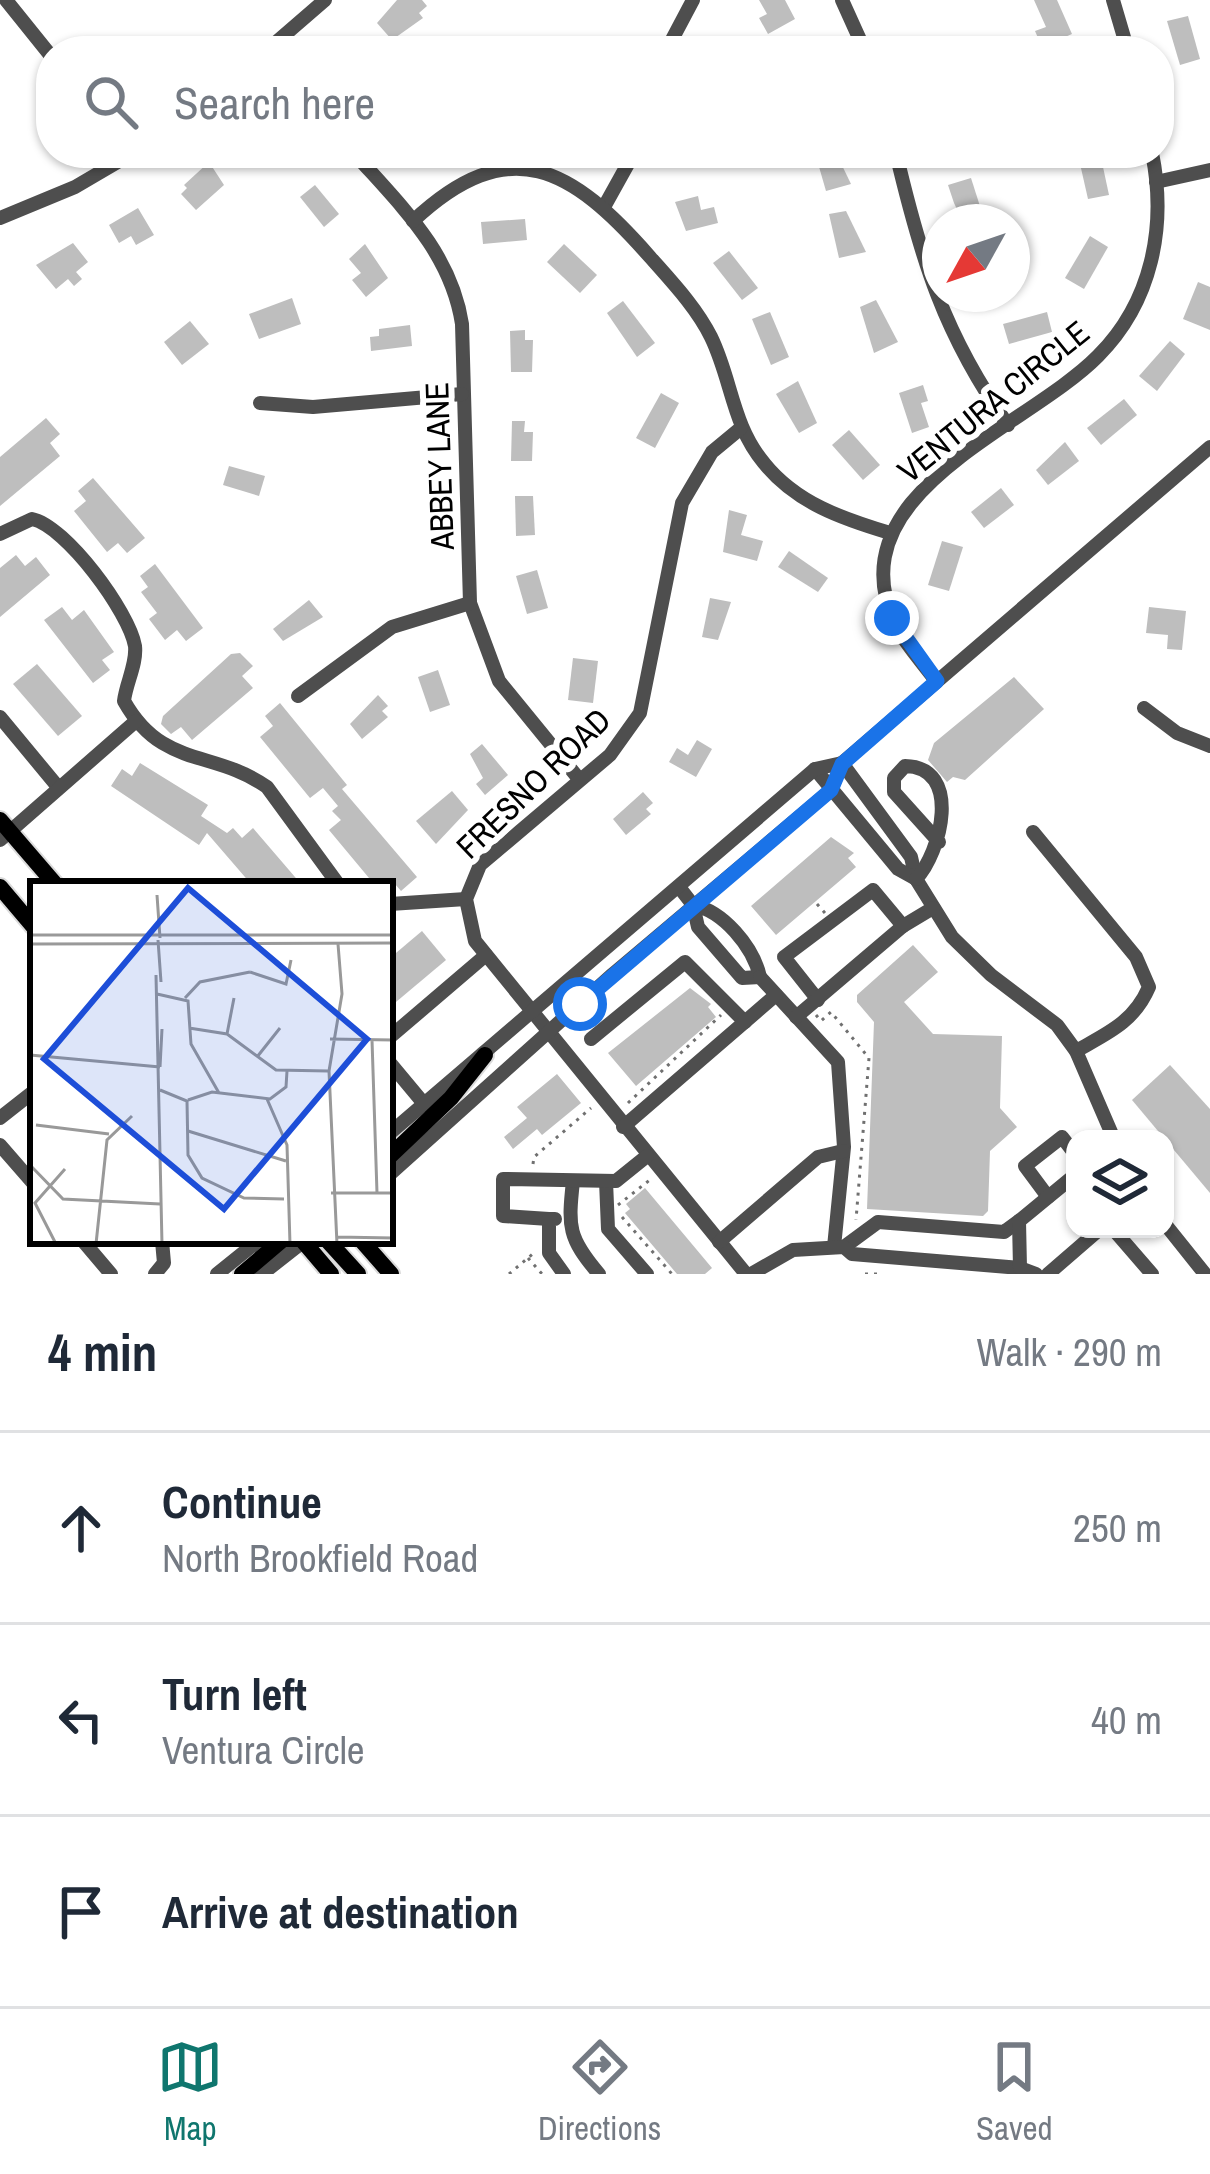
<!DOCTYPE html>
<html lang="en">
<head>
<meta charset="utf-8">
<style>
  :root { --surface:#fff; --page:#f2f2f3; --text:#1f2937; --muted:#747a83; --line:#e0e1e3; --accent:#0f766e }
  body { margin:0; font-family:"Archivo Narrow",sans-serif; background:var(--page); color:var(--text) }
  .controls { position:absolute; right:36px; bottom:36px; display:grid; overflow:hidden; border-radius:24px; box-shadow:0 3px 9px #0004 }
  .controls button { width:108px; height:108px; display:grid; place-items:center; padding:0; border:0; border-bottom:3px solid var(--line); background:var(--surface); color:var(--text); font:60px sans-serif }
  .compass { position:absolute; left:922px; top:204px; width:108px; height:108px; border-radius:50%; background:var(--surface); box-shadow:0 3px 9px #0004; rotate:230deg }
  .stop { position:absolute; width:36px; height:36px; margin:-27px; border:9px solid #1a73e8; border-radius:50%; background:#fff }
  .stop.end { background:#1a73e8; border-color:#fff; box-shadow:0 3px 12px #0008 }
  .list { margin:0; padding:0; list-style:none }
  h2 { display:flex; justify-content:space-between; align-items:center; height:156px; margin:0; padding:0 48px; font-size:51px }
  h2 small { font-size:39px; font-weight:400; color:var(--muted) }
  .list li { display:grid; grid-template-columns:78px 1fr auto; gap:36px; align-items:center; box-sizing:border-box; height:192px; padding:0 48px; border-top:3px solid var(--line) }
  .list b { display:block; font-size:45px; white-space:nowrap }
  .list p { margin:0; font-size:39px; white-space:nowrap; color:var(--muted) }
  .list em { font-size:39px; font-style:normal; color:var(--muted) }
  .icon { flex:none; width:66px; height:66px; fill:none; stroke:currentColor; stroke-width:2; stroke-linecap:round; stroke-linejoin:round }
  .map { position:relative; flex:none; width:1210px; height:1274px; overflow:hidden }
  .search { position:absolute; background:var(--surface); box-shadow:0 3px 9px #0004; left:36px; right:36px; top:36px; height:132px; display:flex; align-items:center; gap:30px; box-sizing:border-box; padding:0 42px; border-radius:48px; color:var(--muted); font-size:45px }
  .sheet { height:732px; background:var(--surface) }
  nav { display:flex; justify-content:space-around; align-items:center; box-sizing:border-box; height:168px; border-top:3px solid var(--line); background:var(--surface); font-size:33px; color:var(--muted) }
  nav a { display:grid; justify-items:center; gap:6px }
  nav .on { color:var(--accent) }
  .map>svg:first-child { display:block }
  .building { fill:#bebebe }
  .lines { fill:none; stroke-linecap:round; stroke-linejoin:round }
  .major-casing { stroke:#dbdbdb; stroke-width:20 }
  .path { stroke:#707070; stroke-width:3; stroke-dasharray:3 6; stroke-linecap:butt }
  .minor { stroke:#4e4e4e; stroke-width:14 }
  .major { stroke:#000; stroke-width:16 }
  .route { stroke:#1a73e8; stroke-width:15 }
  .labels { text-anchor:middle; stroke-width:12; stroke-linejoin:round; paint-order:stroke }
  .street-label { font-size:33px; fill:#000; stroke:#fff }
  .inset-road { fill:none; stroke:#999; stroke-width:3 }
  .view { fill:#1d4ed8; fill-opacity:0.15; stroke:#1d4ed8; stroke-width:6 }
  .inset-edge { fill:none; stroke:#000; stroke-width:6 }
</style>
</head>
<body>
<div class="map">
<svg width="1210" height="1274" viewBox="0 0 1210 1274">
  <rect width="100%" height="100%" fill="#fff"/>
  <g class="building">
    <path d="M397,0H422L427,6L419,13L423,18L392,40L377,23Z"/>
    <path d="M759,0H785L795,19L768,34L759,18L767,14Z"/>
    <path d="M1034,0H1057L1072,34L1042,47L1035,31L1046,27Z"/>
    <path d="M1188,16L1200,59L1180,65L1167,21Z"/>
    <path d="M815,153H836L851,184L826,191Z"/>
    <path d="M1089,153H1100L1109,195L1088,199L1078,155Z"/>
    <path d="M209,162L224,185L196,210L181,194L187,188L184,185Z"/>
    <path d="M971,178L985,222H963L954,203L948,185Z"/>
    <path d="M315,185L339,214L324,227L300,197Z"/>
    <path d="M698,196L701,210L714,207L718,223L686,231L675,202Z"/>
    <path d="M138,208L154,235L136,245L131,236L119,243L109,225Z"/>
    <path d="M846,211L866,252L839,258L829,214Z"/>
    <path d="M525,219L527,240L483,244L481,222Z"/>
    <path d="M1090,236L1108,247L1084,289L1065,278Z"/>
    <path d="M73,243L88,262L76,272L82,279L74,286L68,279L56,289L36,265Z"/>
    <path d="M365,244L388,278L366,297L352,280L361,273L349,259Z"/>
    <path d="M564,244L597,275L580,293L547,262Z"/>
    <path d="M729,251L758,288L742,300L713,263Z"/>
    <path d="M1198,282L1210,287V330L1183,319Z"/>
    <path d="M292,298L301,324L259,339L249,314Z"/>
    <path d="M876,300L898,342L874,353L860,307Z"/>
    <path d="M623,301L655,343L637,357L607,313Z"/>
    <path d="M770,312L789,357L771,365L752,319Z"/>
    <path d="M1047,312L1052,332L1009,344L1003,324Z"/>
    <path d="M190,321L209,344L182,365L164,342Z"/>
    <path d="M410,325L412,346L371,351L370,337L379,336V329Z"/>
    <path d="M525,330V340H533L532,372H511L510,331Z"/>
    <path d="M1170,341L1185,354L1157,391L1139,376Z"/>
    <path d="M798,381L817,423L799,433L776,394Z"/>
    <path d="M923,385L928,401L921,403L929,427L912,433L899,393Z"/>
    <path d="M661,393L679,403L655,448L636,438Z"/>
    <path d="M1124,399L1137,415L1101,445L1087,428Z"/>
    <path d="M46,418L60,434L50,443L60,456L0,506V457Z"/>
    <path d="M512,421H525L524,432H533L532,461H511Z"/>
    <path d="M849,430L880,465L863,480L832,445Z"/>
    <path d="M1065,442L1079,461L1048,485L1036,470Z"/>
    <path d="M229,466L265,476L259,496L223,485Z"/>
    <path d="M93,478L145,538L127,553L118,543L107,552L74,511L86,501L78,491Z"/>
    <path d="M1001,488L1014,505L984,528L971,512Z"/>
    <path d="M515,496H533L535,535L516,536Z"/>
    <path d="M729,510L747,515L741,535L763,541L757,561L723,552Z"/>
    <path d="M942,541L963,547L949,591L928,585Z"/>
    <path d="M789,551L828,578L818,592L778,567Z"/>
    <path d="M16,555L25,566L36,557L50,575L0,617V568Z"/>
    <path d="M155,564L203,628L186,641L177,630L165,640L149,619L157,613L141,592L148,587L140,576Z"/>
    <path d="M537,570L548,608L527,614L516,576Z"/>
    <path d="M710,598L731,602L718,640L702,637Z"/>
    <path d="M309,600L323,617L283,641L273,629Z"/>
    <path d="M62,607L72,620L84,610L114,652L102,660L110,670L93,683L44,620Z"/>
    <path d="M1149,607L1186,611L1182,650L1167,649L1168,635L1146,633Z"/>
    <path d="M240,653L253,666L242,676L253,688L192,740L181,727L171,734L161,724L163,716L231,654Z"/>
    <path d="M573,658L598,661L593,703L568,700Z"/>
    <path d="M37,664L82,716L58,736L13,684Z"/>
    <path d="M438,670L450,705L430,712L418,677Z"/>
    <path d="M1014,677L1044,709L965,780L953,777L947,782L928,760L934,743Z"/>
    <path d="M378,695L388,706L382,711L388,717L362,739L350,724Z"/>
    <path d="M280,703L347,785L342,789L417,877L401,891L395,884H374L329,830L341,820L332,811L338,806L323,788L310,798L260,737L273,726L265,716Z"/>
    <path d="M697,740L712,749L696,777L669,762L677,748L688,755Z"/>
    <path d="M482,744L508,775L485,795L476,784L483,778L470,754Z"/>
    <path d="M140,763L208,805L201,816L227,833L233,828L242,838L253,828L301,884H251L207,833L199,845L111,786L122,769L132,776Z"/>
    <path d="M452,791L468,810L436,844L416,821Z"/>
    <path d="M643,792L653,803L646,809L651,814L626,835L613,819Z"/>
    <path d="M831,837L854,853L848,858L856,867L776,935L751,906Z"/>
    <path d="M422,931L446,960L390,1007V958Z"/>
    <path d="M913,945L938,972L904,1002L933,1034L1002,1036L1000,1108L1017,1127L990,1151L988,1211L983,1216L867,1209L874,1022L857,1002V995Z"/>
    <path d="M690,988L711,1004L708,1007L716,1017L636,1086L608,1053Z"/>
    <path d="M1170,1065L1210,1109V1193L1132,1100Z"/>
    <path d="M557,1074L581,1103L542,1135L537,1129L513,1149L504,1137L527,1118L517,1107Z"/>
    <path d="M645,1188L712,1268L705,1274H677L625,1213L630,1209L626,1204Z"/>
  </g>
  <g class="lines">
    <g class="major-casing">
      <g id="major">
        <path d="M0,820L55,884"/>
        <path d="M0,887L33,926"/>
        <path d="M390,1156L451,1098L485,1055"/>
        <path d="M303,1241L331,1274"/>
        <path d="M328,1241L358,1274"/>
        <path d="M362,1241L391,1274"/>
        <path d="M242,1274L281,1241"/>
      </g>
    </g>
    <g class="path">
      <path d="M817,904L825,913"/>
      <path d="M816,1015L821,1021L831,1012L869,1058L856,1220"/>
      <path d="M628,1103L721,1015"/>
      <path d="M533,1164L534,1157L591,1108"/>
      <path d="M618,1205L651,1179"/>
      <path d="M622,1217L672,1274"/>
      <path d="M528,1258L542,1274"/>
      <path d="M509,1274L535,1252"/>
      <path d="M865,1274H882"/>
    </g>
    <g class="minor">
      <path d="M6,0L51,56"/>
      <path d="M842,0L865,51"/>
      <path d="M1113,0L1128,51"/>
      <path d="M266,51L325,0"/>
      <path d="M666,51L693,0"/>
      <path d="M354,153C400,205 451,252 462,324L470,603L499,681L579,779"/>
      <path d="M896,153C921,259 944,335 1008,425"/>
      <path d="M1156,182L1210,170"/>
      <path d="M604,207L634,153"/>
      <path d="M0,218L75,187L133,153"/>
      <path d="M413,221C510,130 572,168 650,257C672,282 696,307 711,337C732,380 732,425 764,463C796,503 843,519 890,533"/>
      <path d="M260,403L313,407L462,394"/>
      <path d="M741,428L712,452L682,503L640,713L610,755L480,865L466,899L475,941L746,1274"/>
      <path d="M0,534L32,519C66,526 129,612 135,646C137,664 126,683 124,701C162,769 213,749 267,787L338,884"/>
      <path d="M936,681C922,662 904,643 894,621C836,492 1027,428 1098,356C1152,302 1167,226 1152,153"/>
      <path d="M298,696L392,627L470,603"/>
      <path d="M1144,708L1177,733L1210,746"/>
      <path d="M0,717L58,787"/>
      <path d="M842,763L911,857L916,879L952,937L991,975L1057,1025L1076,1051L1114,1139"/>
      <path d="M815,769L898,869L916,879"/>
      <path d="M1033,832L1136,957L1149,987C1134,1022 1108,1033 1076,1051"/>
      <path d="M0,840L136,721"/>
      <path d="M916,879C941,853 963,767 905,766L894,778V792L939,842"/>
      <path d="M679,887L693,905L698,927L742,978L760,977C753,946 723,911 693,905"/>
      <path d="M390,904L466,899"/>
      <path d="M760,977L838,1062L844,1147L834,1247"/>
      <path d="M818,1000L784,957L873,890L903,926"/>
      <path d="M796,1017L903,926L933,908"/>
      <path d="M390,1037L486,955"/>
      <path d="M591,1039L685,962L745,1022"/>
      <path d="M390,1063L425,1105"/>
      <path d="M0,1118L33,1092"/>
      <path d="M623,1127L776,995"/>
      <path d="M390,1133L815,769L842,763"/>
      <path d="M0,1145L33,1183"/>
      <path d="M390,1174L613,974L831,790L842,763L1210,447"/>
      <path d="M573,1181C568,1227 568,1238 599,1274"/>
      <path d="M606,1181L608,1229L647,1274"/>
      <path d="M1048,1197L1025,1166L1062,1137L1075,1154"/>
      <path d="M549,1219L503,1216V1179L616,1181L647,1156"/>
      <path d="M555,1219H549V1253L564,1274"/>
      <path d="M1165,1224L1205,1274"/>
      <path d="M1113,1229L1152,1274"/>
      <path d="M83,1241L111,1274"/>
      <path d="M719,1242L818,1157L843,1151"/>
      <path d="M844,1247L878,1222L1004,1232L1019,1221"/>
      <path d="M155,1274L164,1263L162,1241"/>
      <path d="M217,1274L258,1241"/>
      <path d="M262,1274L304,1241"/>
      <path d="M751,1274L793,1250L844,1247L852,1254L1020,1268"/>
      <path d="M1036,1274L1020,1268L1019,1221L1075,1175"/>
      <path d="M1048,1274L1100,1229"/>
    </g>
    <use href="#major" class="major"/>
  </g>
  <g class="lines">
    <path class="route" d="M580,1004L831,790L842,764L937,681L892,618"/>
  </g>
  <g class="labels">
    <g class="street-label">
      <text transform="translate(993 401) rotate(-39)" y="12">VENTURA CIRCLE</text>
      <text transform="translate(439 466) rotate(-92)" y="12">ABBEY LANE</text>
      <text transform="translate(533 783) rotate(-44)" y="12">FRESNO ROAD</text>
    </g>
  </g>
  <g transform="translate(30 881)">
    <rect width="363" height="363" fill="#fff"/>
    <path class="inset-road" d="M127,14L130,57M0,54H363M128,59L131,101M0,63L363,62M220,91L256,103L261,79M126,94L132,363M127,113L158,120L161,163L189,212M155,117L170,101L220,91M159,147L197,153L246,189L298,190M197,153L204,117M300,158L363,159M342,159L347,312M0,174L130,186M227,176L250,147M130,186L132,148M130,209L157,220L158,274L172,297L214,317L254,318M237,218L257,264L260,363M158,219L182,211L240,218L256,206L257,190M6,244L79,253M158,250L256,280M0,284L33,318L130,323M301,312H363M307,356L363,357M26,363L5,322L35,288M66,363L77,259L102,235M307,363L299,190L312,113L308,63"/>
    <path class="view" d="M158,7L337,158L194,328L14,178Z"/>
    <rect width="363" height="363" class="inset-edge"/>
  </g>
</svg>
<div class="controls">
<button><svg class="icon" aria-label="layers" viewBox="0 0 24 24"><path d="M12 4l9 5-9 5-9-5zM3 14l9 5 9-5"/></svg></button>
</div>
<svg class="compass" viewBox="-18 -18 36 36"><path d="M0-13l5 13h-10z" fill="#e53935"/><path d="M0 13l5-13h-10z" fill="#747a83"/></svg>
<div class="stop" style="left:580px;top:1004px"></div>
<div class="stop end" style="left:892px;top:618px"></div>
<div class="search"><svg class="icon" aria-label="search" viewBox="0 0 24 24"><circle cx="10" cy="10" r="6"/><path d="M15 15l6 6"/></svg>Search here</div>
</div>
<section class="sheet">
<h2>4 min<small>Walk · 290 m</small></h2>
<ul class="list">
<li><svg class="icon" aria-label="ahead" viewBox="0 0 24 24"><path d="M12 20V5M6 11l6-6 6 6"/></svg><div><b>Continue</b><p>North Brookfield Road</p></div><em>250 m</em></li>
<li><svg class="icon" aria-label="left" viewBox="0 0 24 24"><path d="M17 20v-9H6M10 6l-5 5 5 5"/></svg><div><b>Turn left</b><p>Ventura Circle</p></div><em>40 m</em></li>
<li><svg class="icon" aria-label="arrive" viewBox="0 0 24 24"><path d="M6 21V4h12l-3 4 3 4H6"/></svg><div><b>Arrive at destination</b></div></li>
</ul>
</section>
<nav>
<a class="on"><svg class="icon" aria-label="map" viewBox="0 0 24 24"><path d="M3 6l6-2 6 2 6-2v14l-6 2-6-2-6 2zM9 4v14M15 6v14"/></svg>Map</a>
<a><svg class="icon" aria-label="directions" viewBox="0 0 24 24"><path d="M12 3l9 9-9 9-9-9zM9 14v-3h6M13 9l2 2-2 2"/></svg>Directions</a>
<a><svg class="icon" aria-label="saved" viewBox="0 0 24 24"><path d="M7 4h10v16l-5-4-5 4z"/></svg>Saved</a>
</nav>
</body>
</html>
